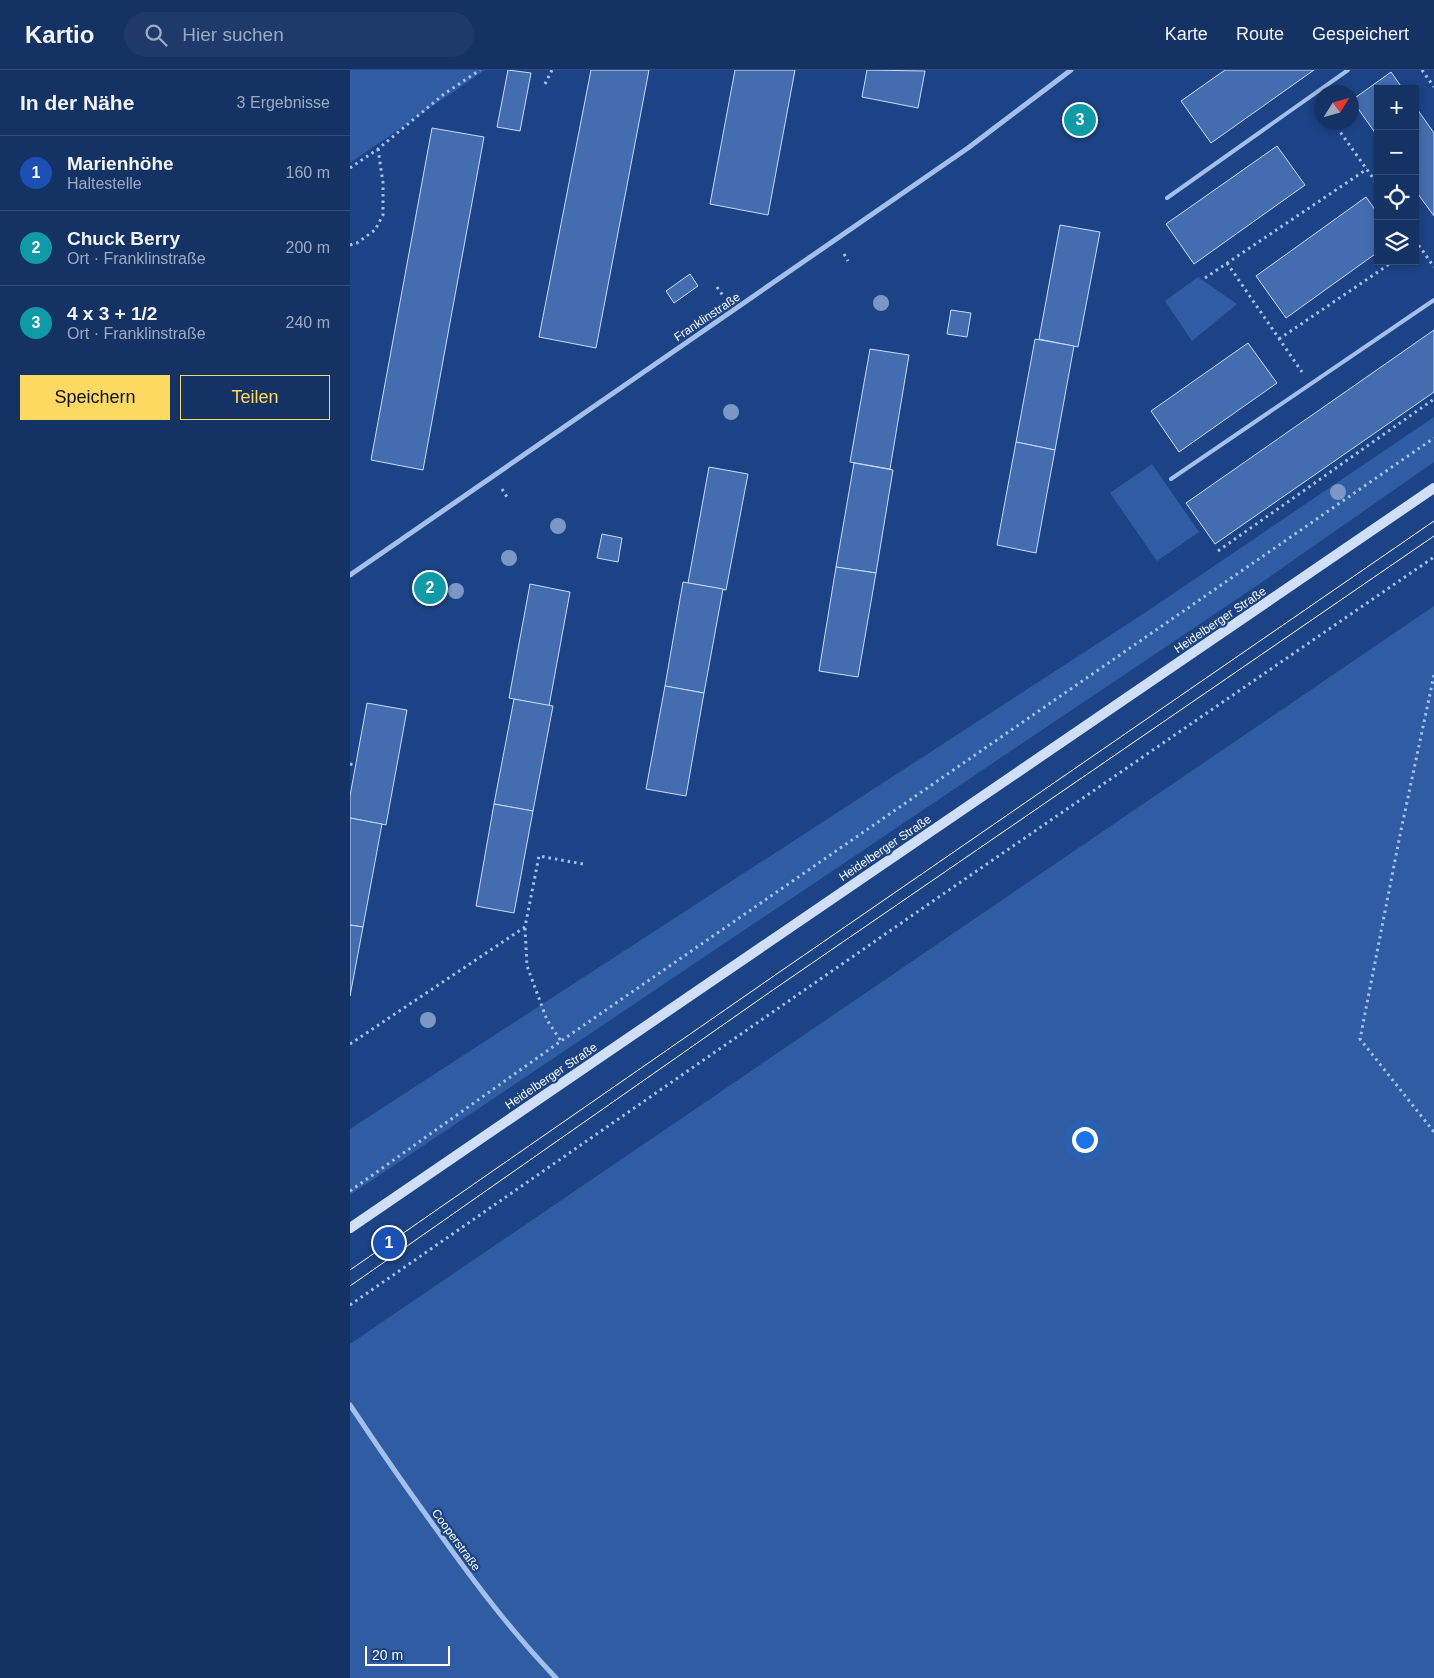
<!DOCTYPE html>
<html lang="de">
<head>
<meta charset="utf-8">
<style>
  :root { --surface:#153264; --page:#1e3a6a; --text:#f1f3f6; --muted:#9daabf; --line:#344d78; --accent:#fcd961 }
  body { margin:0; font-family:Arial,sans-serif; background:var(--page); color:var(--text) }
  .controls { position:absolute; right:15px; top:15px; display:grid; overflow:hidden; border-radius:0px; box-shadow:0 2px 8px #0003 }
  .controls button { width:45px; height:45px; display:grid; place-items:center; padding:0; border:0; border-bottom:1px solid var(--line); background:var(--surface); color:var(--text); font:25px sans-serif }
  .compass { position:absolute; left:964px; top:15px; width:45px; height:45px; border-radius:50%; background:var(--surface); box-shadow:0 2px 8px #0003; rotate:53deg }
  .scale { position:absolute; left:15px; bottom:12px; width:85px; box-sizing:border-box; padding-left:5px; border:2px solid #fff; border-top:0; font-size:14px; line-height:18px; white-space:nowrap; color:#fff; -webkit-text-stroke:4px #1c4386; paint-order:stroke }
  .you { position:absolute; left:734px; top:1069px; width:18px; height:18px; margin:-12px; border:4px solid #fff; border-radius:50%; background:#1a73e8; box-shadow:0 0 0 8px #1a73e833 }
  .badge { display:grid; place-items:center; width:32px; height:32px; border-radius:50%; background:var(--accent); color:#fff; font-size:16px; font-weight:700 }
  .pin { position:absolute; translate:-50% -50%; border:2px solid #fff; box-shadow:0 1px 5px #0006 }
  .list { margin:0; padding:0; list-style:none }
  h2 { display:flex; justify-content:space-between; align-items:center; height:65px; margin:0; padding:0 20px; font-size:21px }
  h2 small { font-size:16px; font-weight:400; color:var(--muted) }
  .list li { display:grid; grid-template-columns:32px 1fr auto; gap:15px; align-items:center; box-sizing:border-box; height:75px; padding:0 20px; border-top:1px solid var(--line) }
  .list b { display:block; font-size:19px; white-space:nowrap }
  .list p { margin:0; font-size:16px; white-space:nowrap; color:var(--muted) }
  .list em { font-size:16px; font-style:normal; color:var(--muted) }
  .actions { display:flex; gap:10px; padding:15px 20px }
  .actions a { flex:1; padding:11px 0; border:1px solid var(--accent); border-radius:0px; text-align:center; font-size:18px; color:var(--accent) }
  .actions .main { background:var(--accent); color:#111 }
  .icon { flex:none; width:28px; height:28px; fill:none; stroke:currentColor; stroke-width:2; stroke-linecap:round; stroke-linejoin:round }
  .map { position:relative; flex:none; width:1084px; height:1608px; overflow:hidden }
  header { display:flex; align-items:center; gap:30px; box-sizing:border-box; height:70px; padding:0 25px; background:var(--surface); border-bottom:1px solid var(--line) }
  header strong { font-size:24px }
  nav { display:flex; gap:28px; margin-inline-start:auto; font-size:18px }
  .search { width:350px; height:45px; background:var(--page); display:flex; align-items:center; gap:12px; box-sizing:border-box; padding:0 18px; border-radius:28px; color:var(--muted); font-size:19px }
  main { display:flex }
  aside { flex:1; background:var(--surface) }
  .map>svg:first-child { display:block }
  .green { fill:#2f5ca3 }
  .building { fill:#446daf; stroke:#c9dbf8 }
  .lines { fill:none; stroke-linecap:round; stroke-linejoin:round }
  .path { stroke:#a4bfeb; stroke-width:3; stroke-dasharray:2.5 4; stroke-linecap:butt }
  .lane { stroke:#a4bfeb; stroke-width:4 }
  .street { stroke:#a4bfeb; stroke-width:5 }
  .secondary { stroke:#d0def8; stroke-width:10 }
  .tram { stroke:#fff; stroke-width:1 }
  .tree { fill:#7b97c5 }
  .labels { text-anchor:middle; stroke-width:4.5; stroke-linejoin:round; paint-order:stroke }
  .street-label { font-size:12px; fill:#fff; stroke:#1c4386 }
</style>
</head>
<body>
<header>
<strong>Kartio</strong>
<div class="search"><svg class="icon" aria-label="search" viewBox="0 0 24 24"><circle cx="10" cy="10" r="6"/><path d="M15 15l6 6"/></svg>Hier suchen</div>
<nav><a>Karte</a><a>Route</a><a>Gespeichert</a></nav>
</header>
<main>
<aside>
<h2>In der Nähe<small>3 Ergebnisse</small></h2>
<ul class="list">
<li><span class="badge" style="background:#1a4fb4">1</span><div><b>Marienhöhe</b><p>Haltestelle</p></div><em>160 m</em></li>
<li><span class="badge" style="background:#0f9aa8">2</span><div><b>Chuck Berry</b><p>Ort · Franklinstraße</p></div><em>200 m</em></li>
<li><span class="badge" style="background:#0f9aa8">3</span><div><b>4 x 3 + 1/2</b><p>Ort · Franklinstraße</p></div><em>240 m</em></li>
</ul>
<div class="actions"><a class="main">Speichern</a><a>Teilen</a></div>
</aside>
<div class="map">
<svg width="1084" height="1608" viewBox="0 0 1084 1608">
  <rect width="100%" height="100%" fill="#1c4386"/>
  <g class="green">
    <path d="M0,0H135L0,93Z"/>
    <path d="M848,207L887,234L842,271L815,231Z"/>
    <path d="M1084,347V392L905,517L0,1125V1059L796,542Z"/>
    <path d="M802,394L849,462L807,491L760,423Z"/>
    <path d="M1084,536V1608H0V1274Z"/>
  </g>
  <g class="building">
    <path d="M158,0L181,3L170,61L147,57Z"/>
    <path d="M241,0H299L246,278L189,267Z"/>
    <path d="M385,0H445L418,145L360,134Z"/>
    <path d="M517,0L575,1L568,38L512,27Z"/>
    <path d="M875,0H964L861,73L831,31Z"/>
    <path d="M1041,2L1053,19H1028V67L1002,30Z"/>
    <path d="M1065,36L1084,63V146L1065,120Z"/>
    <path d="M82,58L134,67L73,400L21,390Z"/>
    <path d="M927,76L955,115L844,194L816,154Z"/>
    <path d="M1016,127L1028,144V182L936,248L906,206Z"/>
    <path d="M710,155L750,162L728,277L689,269Z"/>
    <path d="M340,204L348,216L324,233L316,221Z"/>
    <path d="M601,240L621,243L617,267L597,264Z"/>
    <path d="M1084,260V322L865,474L836,433Z"/>
    <path d="M685,269L724,276L705,380L666,372Z"/>
    <path d="M898,273L927,313L829,382L801,341Z"/>
    <path d="M520,279L559,285L540,399L500,392Z"/>
    <path d="M666,372L705,380L686,483L647,475Z"/>
    <path d="M504,393L543,400L526,503L486,497Z"/>
    <path d="M359,397L398,404L376,520L338,513Z"/>
    <path d="M252,464L272,468L268,492L247,488Z"/>
    <path d="M486,497L526,503L508,607L469,601Z"/>
    <path d="M333,512L373,519L354,623L315,616Z"/>
    <path d="M180,514L220,522L199,636L159,628Z"/>
    <path d="M315,616L354,623L336,726L296,719Z"/>
    <path d="M164,629L203,636L183,741L144,734Z"/>
    <path d="M17,633L57,640L36,755L0,748V726Z"/>
    <path d="M144,734L183,741L164,843L126,836Z"/>
    <path d="M0,748L32,754L13,857L0,855Z"/>
    <path d="M0,855L13,857L0,926Z"/>
  </g>
  <g class="lines">
    <g class="path">
      <path d="M1072,0L1084,17"/>
      <path d="M195,14L202,0"/>
      <path d="M983,52L1028,115"/>
      <path d="M0,98L28,79L94,24L130,0"/>
      <path d="M1065,170L1084,197"/>
      <path d="M0,175L7,173L25,160L33,145V113L28,79"/>
      <path d="M494,184L498,191"/>
      <path d="M877,193L952,302"/>
      <path d="M855,208L1017,99"/>
      <path d="M367,217L374,227"/>
      <path d="M929,269L1044,191"/>
      <path d="M152,419L157,427"/>
      <path d="M868,481L1084,329"/>
      <path d="M1084,605L1050,765L1010,969L1084,1062"/>
      <path d="M0,694L6,695"/>
      <path d="M175,858L177,896L197,950L211,971"/>
      <path d="M0,974L175,857L189,786L233,794"/>
      <path d="M0,1121L211,971L1084,368"/>
      <path d="M0,1235L583,831L1084,487"/>
    </g>
    <g class="lane">
      <path d="M817,128L998,0"/>
      <path d="M821,409L1084,230"/>
    </g>
    <g class="street">
      <path d="M0,505L618,78L721,0"/>
      <path d="M0,1335C28,1377 57,1419 87,1460C125,1513 161,1561 206,1608"/>
    </g>
    <path class="secondary" d="M0,1158L1084,418"/>
    <g class="tram">
      <path d="M0,1200L431,901L1084,451"/>
      <path d="M0,1216L420,922L1084,466"/>
    </g>
  </g>
  <g class="tree">
    <circle cx="531" cy="233" r="8"/>
    <circle cx="381" cy="342" r="8"/>
    <circle cx="988" cy="422" r="8"/>
    <circle cx="208" cy="456" r="8"/>
    <circle cx="159" cy="488" r="8"/>
    <circle cx="106" cy="521" r="8"/>
    <circle cx="78" cy="950" r="8"/>
  </g>
  <g class="labels">
    <g class="street-label">
      <text transform="translate(357 247) rotate(-34)" y="4">Franklinstraße</text>
      <text transform="translate(870 550) rotate(-34)" y="4">Heidelberger Straße</text>
      <text transform="translate(535 778) rotate(-34)" y="4">Heidelberger Straße</text>
      <text transform="translate(201 1006) rotate(-34)" y="4">Heidelberger Straße</text>
      <text transform="translate(106 1470) rotate(54)" y="4">Cooperstraße</text>
    </g>
  </g>
</svg>
<div class="controls">
<button>+</button>
<button>−</button>
<button><svg class="icon" aria-label="locate" viewBox="0 0 24 24"><circle cx="12" cy="12" r="6"/><path d="M12 2v4M12 18v4M2 12h4M18 12h4"/></svg></button>
<button><svg class="icon" aria-label="layers" viewBox="0 0 24 24"><path d="M12 4l9 5-9 5-9-5zM3 14l9 5 9-5"/></svg></button>
</div>
<svg class="compass" viewBox="-18 -18 36 36"><path d="M0-13l5 13h-10z" fill="#e53935"/><path d="M0 13l5-13h-10z" fill="#9daabf"/></svg>
<div class="scale">20 m</div>
<div class="you"></div>
<div class="pin badge" style="left:39px;top:1173px;background:#1a4fb4">1</div>
<div class="pin badge" style="left:80px;top:518px;background:#0f9aa8">2</div>
<div class="pin badge" style="left:730px;top:50px;background:#0f9aa8">3</div>
</div>
</main>
</body>
</html>
